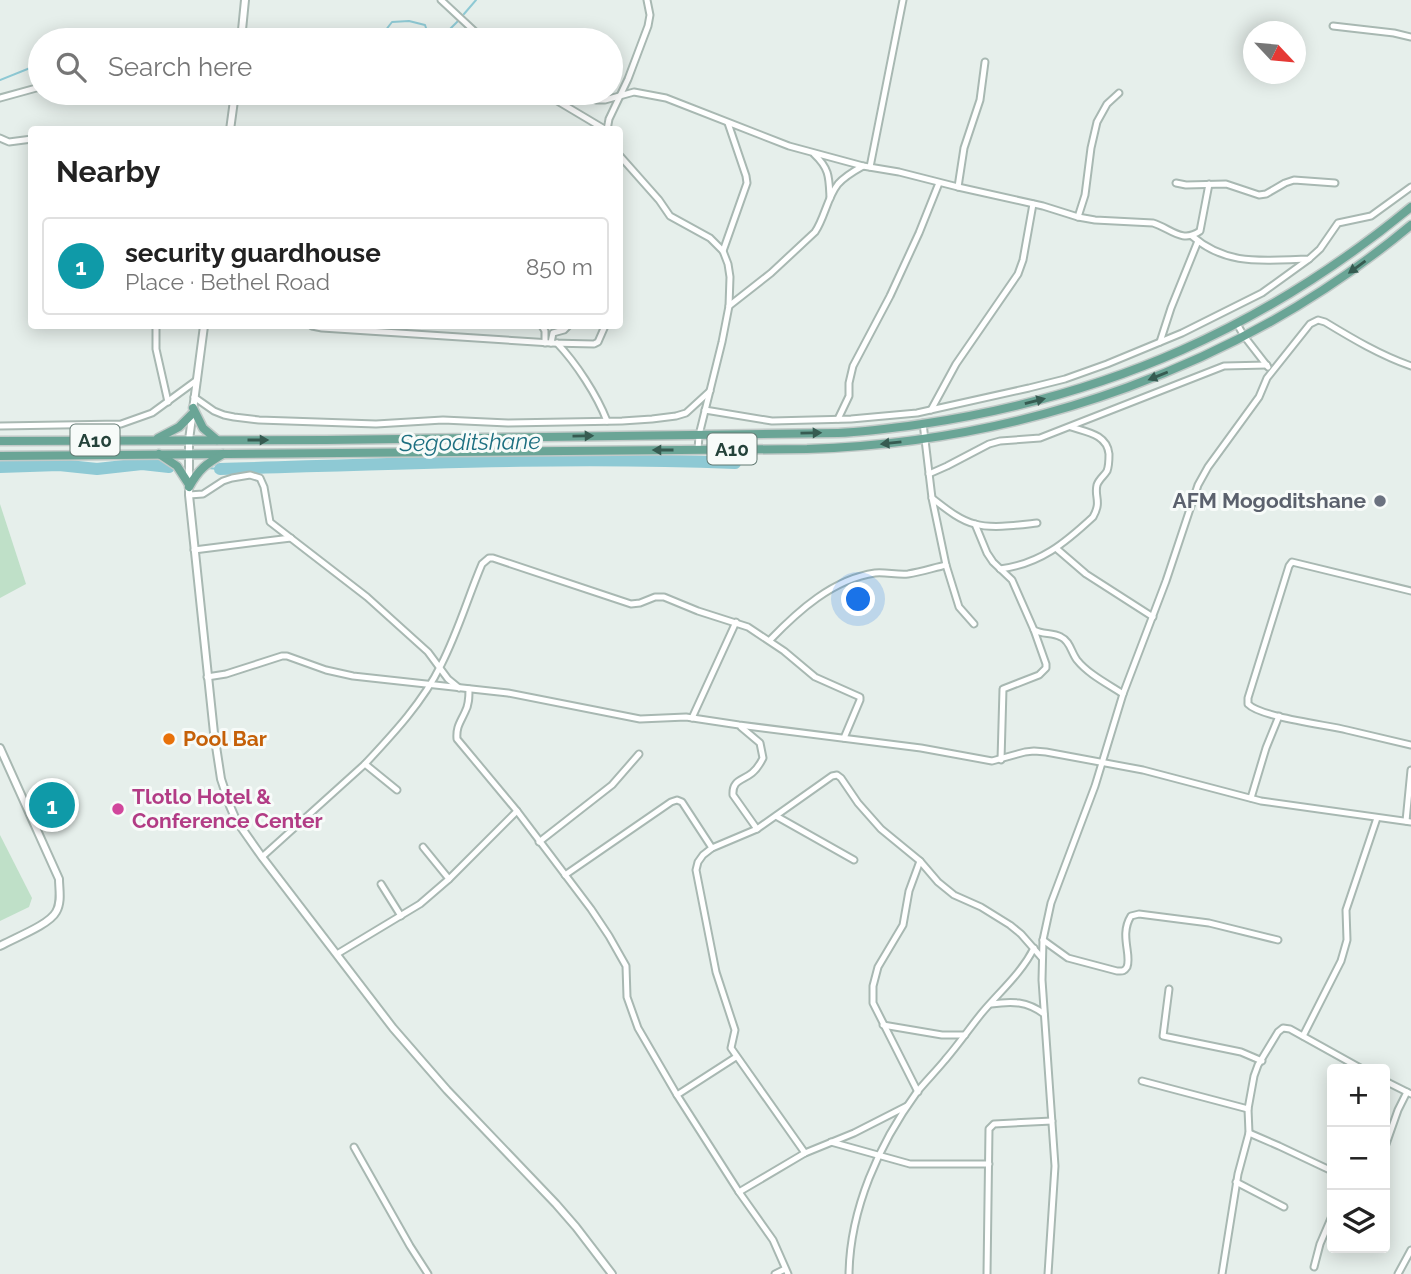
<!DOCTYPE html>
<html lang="en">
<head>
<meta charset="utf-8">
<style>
  :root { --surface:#fff; --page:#f2f2f2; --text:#222; --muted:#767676; --line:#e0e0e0; --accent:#804e3d }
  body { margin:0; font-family:Raleway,sans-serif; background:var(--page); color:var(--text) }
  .controls { position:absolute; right:21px; bottom:21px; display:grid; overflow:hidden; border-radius:7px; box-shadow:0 4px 18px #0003 }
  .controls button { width:63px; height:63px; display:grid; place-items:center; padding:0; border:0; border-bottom:2px solid var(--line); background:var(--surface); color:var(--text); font:35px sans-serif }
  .compass { position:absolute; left:1243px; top:21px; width:63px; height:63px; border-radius:50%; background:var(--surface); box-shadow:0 4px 18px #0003; rotate:116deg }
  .you { position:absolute; left:859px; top:600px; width:24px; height:24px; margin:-18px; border:5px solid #fff; border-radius:50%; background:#1a73e8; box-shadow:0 0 0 10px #1a73e833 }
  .badge { display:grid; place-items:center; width:46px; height:46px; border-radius:50%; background:var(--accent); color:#fff; font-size:23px; font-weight:700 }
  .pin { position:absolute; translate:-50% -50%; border:4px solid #fff; box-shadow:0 2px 7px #0006 }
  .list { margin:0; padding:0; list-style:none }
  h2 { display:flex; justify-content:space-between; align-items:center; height:91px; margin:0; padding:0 28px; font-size:30px }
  h2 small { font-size:23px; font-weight:400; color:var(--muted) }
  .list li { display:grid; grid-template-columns:46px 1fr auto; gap:21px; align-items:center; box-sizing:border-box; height:98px; margin:0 14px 14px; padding:0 14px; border:2px solid var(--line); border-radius:7px }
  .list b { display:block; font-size:26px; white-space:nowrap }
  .list p { margin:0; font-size:23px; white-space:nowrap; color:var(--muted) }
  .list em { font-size:23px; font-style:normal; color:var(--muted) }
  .icon { flex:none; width:38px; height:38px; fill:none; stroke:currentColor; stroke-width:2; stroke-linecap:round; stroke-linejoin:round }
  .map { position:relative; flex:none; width:1411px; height:1274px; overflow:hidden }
  .search { position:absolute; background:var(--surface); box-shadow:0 4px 18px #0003; left:28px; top:28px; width:595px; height:77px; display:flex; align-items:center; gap:18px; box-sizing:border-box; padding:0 24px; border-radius:38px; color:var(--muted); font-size:26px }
  .panel { position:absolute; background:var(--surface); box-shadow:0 4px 18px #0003; left:28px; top:126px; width:595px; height:203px; border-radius:7px }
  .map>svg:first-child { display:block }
  .green { fill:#bfe0c8 }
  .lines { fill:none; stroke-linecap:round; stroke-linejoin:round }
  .stream { stroke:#8ec9d4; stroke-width:2 }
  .river { stroke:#8ec9d4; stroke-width:12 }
  .minor-casing { stroke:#a8b8b2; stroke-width:9 }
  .tertiary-casing { stroke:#a8b8b2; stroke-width:10 }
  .primary-casing { stroke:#c2cac8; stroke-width:11 }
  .minor { stroke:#fff; stroke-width:5 }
  .tertiary { stroke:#fff; stroke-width:6 }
  .primary { stroke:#6aa596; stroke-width:8 }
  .oneway { fill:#365b51 }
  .worship-dot { fill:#6b7280; stroke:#f7fbf9; stroke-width:2.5 }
  .food-dot { fill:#e8710a; stroke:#f7fbf9; stroke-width:2.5 }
  .hotel-dot { fill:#d1479c; stroke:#f7fbf9; stroke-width:2.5 }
  .labels { text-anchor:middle; stroke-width:6; stroke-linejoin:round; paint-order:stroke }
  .shield { fill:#f7fbf9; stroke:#637a73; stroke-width:2 }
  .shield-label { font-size:19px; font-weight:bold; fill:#24423a }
  .worship-label { font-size:21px; font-weight:bold; fill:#5b616d; stroke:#f7fbf9; text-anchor:end }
  .food-label { font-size:21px; font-weight:bold; fill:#c56008; stroke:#f7fbf9; text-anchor:start }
  .hotel-label { font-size:21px; font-weight:bold; fill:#b23c85; stroke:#f7fbf9; text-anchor:start }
  .water-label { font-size:23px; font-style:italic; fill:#1c6f80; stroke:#f7fbf9 }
</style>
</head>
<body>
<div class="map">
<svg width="1411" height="1274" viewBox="0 0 1411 1274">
  <rect width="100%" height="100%" fill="#e6efeb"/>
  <g class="green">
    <path d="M0,504L26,584L0,598Z"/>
    <path d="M0,835L32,898L29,907L0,921Z"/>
  </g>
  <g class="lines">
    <g class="stream">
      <path d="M464,14L476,0"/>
      <path d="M324,40L336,32L348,40"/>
      <path d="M378,40L392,22L409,21L425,25L428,34L440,36L450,29L458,21"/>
      <path d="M0,80L40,64"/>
      <path d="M207,468L220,469"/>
    </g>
    <g class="river">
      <path d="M0,467L59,465L97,469L142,464L169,467"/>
      <path d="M220,469C392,464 564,456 735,463"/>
    </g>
    <g class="minor-casing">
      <g id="minor">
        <path d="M441,0L484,40"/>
        <path d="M1333,26L1394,33L1411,37"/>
        <path d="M544,93L606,130"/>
        <path d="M570,93L596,100H605L634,92L666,98L789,146L863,166"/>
        <path d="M0,98L40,87"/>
        <path d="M607,130L609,119L628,79L648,26L650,15L647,0"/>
        <path d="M0,138L9,142L32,139"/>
        <path d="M814,154C830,169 829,178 830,198"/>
        <path d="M620,156L659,200L670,216L710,238L723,251L728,264L730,277L729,306L722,342L699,435L698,450"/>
        <path d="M870,167L903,0"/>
        <path d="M1176,183L1186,185L1226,184L1259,195L1266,194L1285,183L1294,180L1335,183"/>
        <path d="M958,187L964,148L980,100L985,62"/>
        <path d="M1078,217L1085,195L1091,148L1097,122L1107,104L1119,93"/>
        <path d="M1192,236C1228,267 1264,260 1309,259L1320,249L1338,223L1371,216L1411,187"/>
        <path d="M723,251L747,183L746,176L728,123"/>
        <path d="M729,306L771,273L815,232C825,217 827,198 838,184C845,176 854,171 863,166L899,172L958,187L1043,206L1078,217L1095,220L1153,223C1170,228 1182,244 1200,231L1209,184"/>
        <path d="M1237,324L1244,336L1268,367"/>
        <path d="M156,326V349L168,402"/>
        <path d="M312,326L322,328L551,343L594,344L598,342L605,326"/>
        <path d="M542,326L545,331V343"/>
        <path d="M1160,342L1171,308L1198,241"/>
        <path d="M551,343L553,333L564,330L568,326"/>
        <path d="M557,343C576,363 597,395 607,421"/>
        <path d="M194,397L214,411L224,415L234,417L259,420L376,424L443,420L508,423L622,421L652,419L676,416L686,413L710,391"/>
        <path d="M705,410L772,421L851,419L917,413L1029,388L1065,379L1107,364L1182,333L1262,293L1309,259"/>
        <path d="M931,410L956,364L1018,274L1023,260L1033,204"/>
        <path d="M838,419L849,396V383L853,366L890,296L919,233L939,183"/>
        <path d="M923,423L932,498L946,565L959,607L974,624"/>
        <path d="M0,426L121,424L152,413L197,380"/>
        <path d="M929,474L947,466L989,444L1000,441L1040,438L1224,366L1267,365"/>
        <path d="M189,495L203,494L223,481L232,478L250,475L260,478L264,487L270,522L367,597L428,652L448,679L459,688"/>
        <path d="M932,498C945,508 959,520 975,524C992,529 1019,525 1037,523"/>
        <path d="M975,524L987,553L993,562L1012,580L1034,630C1043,635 1052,632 1061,637C1070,641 1071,652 1077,660C1088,674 1108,684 1123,694"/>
        <path d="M1057,549L1086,574L1153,617"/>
        <path d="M194,550L291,538"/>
        <path d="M1000,569C1040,564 1065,543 1093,517C1102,501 1094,497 1097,485C1099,479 1104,476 1107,471C1109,466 1109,459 1109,454C1107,434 1086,432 1071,427"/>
        <path d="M1411,591L1292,562L1289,566L1248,698V704C1260,717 1327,725 1347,730C1369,735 1390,740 1411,745"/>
        <path d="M770,640C798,611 833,579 875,573C886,572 897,575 908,574C921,572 933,568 946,565"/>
        <path d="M207,677L226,674L282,656H287L326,670L353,676L508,693L640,719L686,717L739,725L921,748L992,761L1025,752L1034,751L1046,752L1143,770L1261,801L1411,822"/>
        <path d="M469,689C469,697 469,705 465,712C460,723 456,727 457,739L517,811L591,909L609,936L626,966L627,997L638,1028L677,1095L739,1192L773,1240L788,1274"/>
        <path d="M692,718L736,622"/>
        <path d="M741,727L760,743L763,758C760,764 757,769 752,773C742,781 732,780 733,795L757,829"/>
        <path d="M1001,760L1003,689L1039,675L1046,668V664L1034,630"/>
        <path d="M365,764C393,734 423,702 441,665C458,632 468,597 482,564L489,558H493L631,604L640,603L655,597H664L698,611L748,627L784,651L815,677L860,697V700L844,738"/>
        <path d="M1251,798L1266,748L1279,716"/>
        <path d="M776,816L854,860"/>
        <path d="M1406,821L1411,770"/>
        <path d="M539,842L612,785L639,754"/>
        <path d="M423,847L449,879"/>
        <path d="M262,857L365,764L397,790"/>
        <path d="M565,875L671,802L677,800L682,802L712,848"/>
        <path d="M381,884L401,916"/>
        <path d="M1043,940L1068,958L1117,971C1122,971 1124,972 1127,967C1132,955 1119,935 1131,916L1139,914L1209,923L1278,940"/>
        <path d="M337,954L420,904L449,879L517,811"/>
        <path d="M1169,989L1163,1036L1241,1052L1262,1061"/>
        <path d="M991,1004C1012,1001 1027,1001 1044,1014"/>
        <path d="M883,1025L942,1035H965"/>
        <path d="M1303,1036L1341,961L1347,940L1346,910L1377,818"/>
        <path d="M1142,1081L1248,1109"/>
        <path d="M1385,1081L1411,1094"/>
        <path d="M918,1092L873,1003V986L878,967L903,925L909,891L920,861"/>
        <path d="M677,1095L736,1057"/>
        <path d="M1249,1133L1279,1146L1332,1171"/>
        <path d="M831,1142L910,1164H989"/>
        <path d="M354,1147L410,1246L428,1274"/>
        <path d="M1385,1147L1398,1110L1407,1092"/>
        <path d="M805,1153L731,1048L735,1030L716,972L696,870L698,862L703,855L712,848L757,829L832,776L837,775L841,778L858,803L881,829L920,861L938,882L954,895L981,907L1010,925L1021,934L1042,958"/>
        <path d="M1236,1182L1284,1207"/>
        <path d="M739,1192L805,1153L854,1133L907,1106"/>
        <path d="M1314,1267L1320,1244L1332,1216"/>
        <path d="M775,1274L785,1269"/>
        <path d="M849,1274C850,1209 879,1144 917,1092C926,1081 936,1071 945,1060C958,1045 969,1029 981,1014C999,992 1021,974 1034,948"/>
        <path d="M987,1274L989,1129L994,1124L1052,1121"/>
        <path d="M1048,1274L1055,1166L1042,980L1043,940L1051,903L1095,786L1123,694L1166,581L1198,485L1208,467L1259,397L1267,378L1310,324L1318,320L1325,322C1353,339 1380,355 1411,366"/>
        <path d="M1222,1274L1238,1174L1249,1133L1248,1109L1254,1076L1258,1065L1278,1032L1283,1028L1290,1029L1362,1069"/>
        <path d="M1398,1274L1411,1250"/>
      </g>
    </g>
    <g class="tertiary-casing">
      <g id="tertiary">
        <path d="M241,40L245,0"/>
        <path d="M230,130L235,93"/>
        <path d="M204,326L189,440V495L214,733L221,779L230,806L236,820L262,857L393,1028L447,1090L556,1204L576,1227L612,1274"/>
        <path d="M0,748L59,879C59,889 62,902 56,912C49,925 14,938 0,946"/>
      </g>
    </g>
    <g class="primary-casing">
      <g id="primary">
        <path d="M193,408L203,428L217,440"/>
        <path d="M158,438L179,427L192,414"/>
        <path d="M0,441L326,440L838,433C866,432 894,428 922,424C1109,396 1265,327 1411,207"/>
        <path d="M159,454L177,466L188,483"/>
        <path d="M0,456C269,453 538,451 807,449C1026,442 1242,366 1411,225"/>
        <path d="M189,487C199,469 206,464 223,454"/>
      </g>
    </g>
    <use href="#minor" class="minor"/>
    <use href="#tertiary" class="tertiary"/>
    <use href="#primary" class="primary"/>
  </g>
  <defs><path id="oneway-solid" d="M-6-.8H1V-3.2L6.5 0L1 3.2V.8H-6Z" transform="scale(1.75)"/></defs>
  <g class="oneway">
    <use href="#oneway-solid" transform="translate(1357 267) rotate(144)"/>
    <use href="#oneway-solid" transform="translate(1158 376) rotate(158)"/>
    <use href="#oneway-solid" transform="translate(1035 401) rotate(-14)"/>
    <use href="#oneway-solid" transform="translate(811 433) rotate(-1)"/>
    <use href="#oneway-solid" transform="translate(583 436) rotate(-1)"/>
    <use href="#oneway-solid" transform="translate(258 440)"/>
    <use href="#oneway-solid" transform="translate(891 443) rotate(174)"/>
    <use href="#oneway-solid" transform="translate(663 450) rotate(180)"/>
  </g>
  <circle class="worship-dot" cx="1380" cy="501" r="7"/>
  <circle class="food-dot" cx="169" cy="739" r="7"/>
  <circle class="hotel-dot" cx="118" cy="809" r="7"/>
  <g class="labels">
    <g class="shield">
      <rect x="70.5" y="424.5" width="49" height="31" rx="5"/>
      <rect x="707.5" y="433.5" width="49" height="31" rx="5"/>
    </g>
    <g class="shield-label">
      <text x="95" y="447">A10</text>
      <text x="732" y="456">A10</text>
    </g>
    <g class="worship-label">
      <text x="1366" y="508">AFM Mogoditshane</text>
    </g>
    <g class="food-label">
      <text x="183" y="746">Pool Bar</text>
    </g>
    <g class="hotel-label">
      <text x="132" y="804">Tlotlo Hotel &amp;<tspan x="132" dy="24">Conference Center</tspan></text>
    </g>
    <g class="water-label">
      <text transform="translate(470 442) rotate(-1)" y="8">Segoditshane</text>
    </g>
  </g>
</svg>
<div class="controls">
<button>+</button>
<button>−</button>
<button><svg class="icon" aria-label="layers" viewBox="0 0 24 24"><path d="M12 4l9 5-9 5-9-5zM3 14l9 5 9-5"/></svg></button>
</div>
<svg class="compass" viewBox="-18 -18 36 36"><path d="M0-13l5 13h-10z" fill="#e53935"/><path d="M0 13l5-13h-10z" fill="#767676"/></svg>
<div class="you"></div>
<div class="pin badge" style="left:52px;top:805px;background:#0f9aa8">1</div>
<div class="search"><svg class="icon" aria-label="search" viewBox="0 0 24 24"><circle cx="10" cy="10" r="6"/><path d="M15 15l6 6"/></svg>Search here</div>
<section class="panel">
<h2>Nearby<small></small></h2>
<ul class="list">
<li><span class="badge" style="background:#0f9aa8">1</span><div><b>security guardhouse</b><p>Place · Bethel Road</p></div><em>850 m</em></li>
</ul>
</section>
</div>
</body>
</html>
